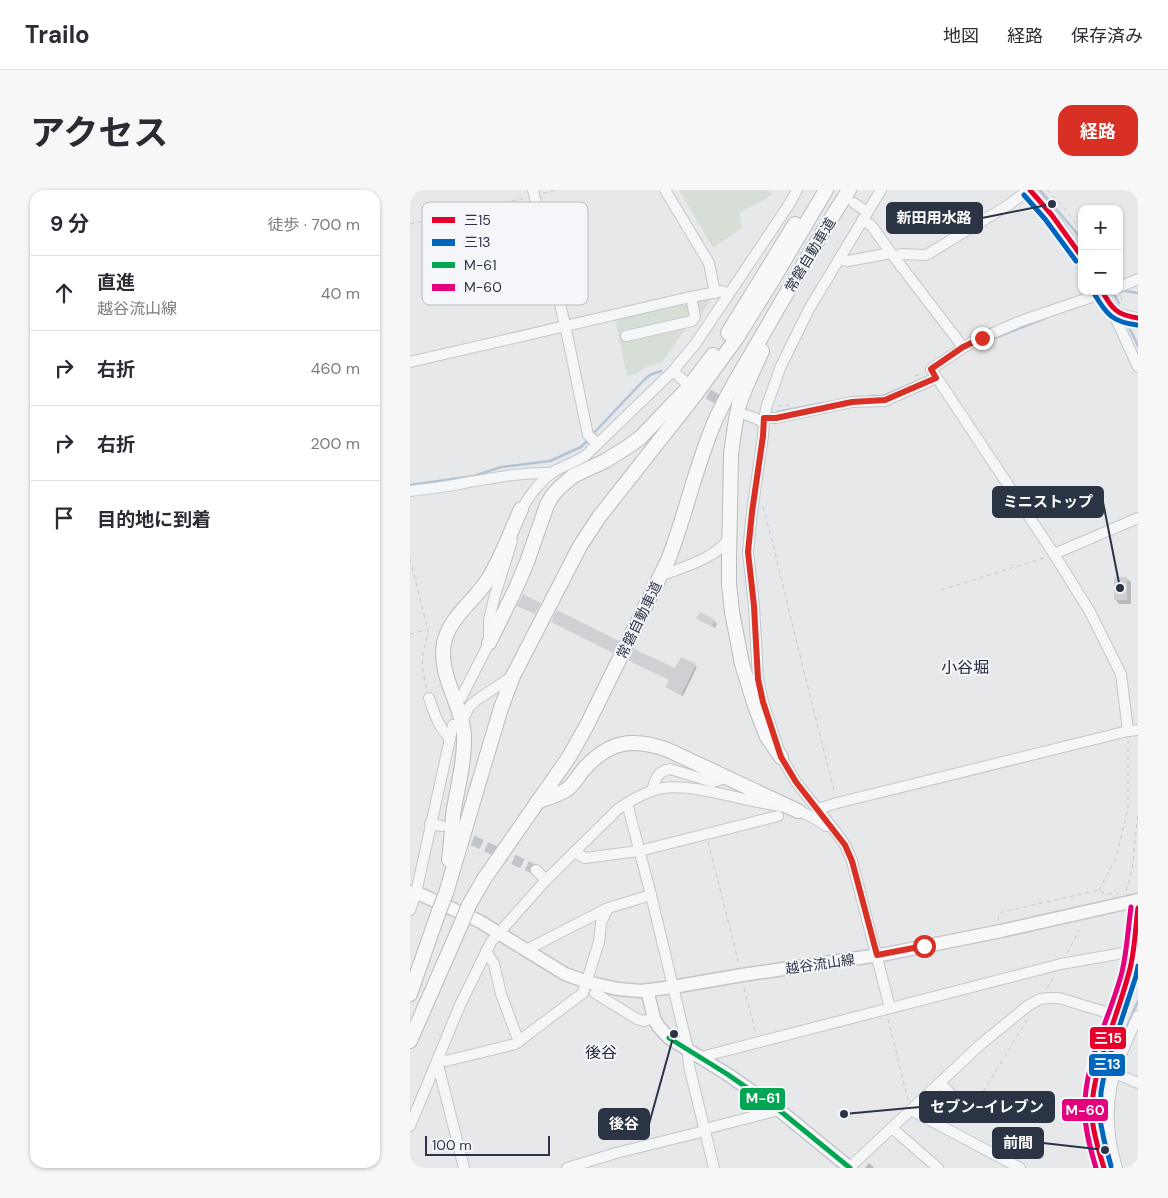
<!DOCTYPE html>
<html lang="ja">
<head>
<meta charset="utf-8">
<style>
  :root { --surface:#fff; --page:#f7f7f7; --text:#2b2b33; --muted:#7c7c81; --line:#e1e1e2; --accent:#d93025 }
  body { margin:0; font-family:"DM Sans","Noto Sans JP",sans-serif; background:var(--page); color:var(--text) }
  .controls { position:absolute; right:15px; top:15px; display:grid; overflow:hidden; border-radius:10px; box-shadow:0 1px 4px #0004 }
  .controls button { width:45px; height:45px; display:grid; place-items:center; padding:0; border:0; border-bottom:1px solid var(--line); background:var(--surface); color:var(--text); font:25px sans-serif }
  .scale { position:absolute; left:15px; bottom:12px; width:125px; box-sizing:border-box; padding-left:5px; border:2px solid #2b3445; border-top:0; font-size:14px; line-height:18px; white-space:nowrap; color:#2b3445; -webkit-text-stroke:4px #f4f6f9; paint-order:stroke }
  .stop { position:absolute; width:15px; height:15px; margin:-11px; border:4px solid #d93025; border-radius:50%; background:#fff }
  .stop.end { background:#d93025; border-color:#fff; box-shadow:0 1px 5px #0008 }
  .list { margin:0; padding:0; list-style:none }
  h2 { display:flex; justify-content:space-between; align-items:center; height:65px; margin:0; padding:0 20px; font-size:21px }
  h2 small { font-size:16px; font-weight:400; color:var(--muted) }
  .list li { display:grid; grid-template-columns:32px 1fr auto; gap:15px; align-items:center; box-sizing:border-box; height:75px; padding:0 20px; border-top:1px solid var(--line) }
  .list b { display:block; font-size:19px; white-space:nowrap }
  .list p { margin:0; font-size:16px; white-space:nowrap; color:var(--muted) }
  .list em { font-size:16px; font-style:normal; color:var(--muted) }
  .icon { flex:none; width:28px; height:28px; fill:none; stroke:currentColor; stroke-width:2; stroke-linecap:round; stroke-linejoin:round }
  .map { position:relative; flex:none; width:728px; height:978px; overflow:hidden; border-radius:15px }
  header { display:flex; align-items:center; gap:30px; box-sizing:border-box; height:70px; padding:0 25px; background:var(--surface); border-bottom:1px solid var(--line) }
  header strong { font-size:24px }
  nav { display:flex; gap:28px; margin-inline-start:auto; font-size:18px }
  .intro { display:flex; align-items:center; justify-content:space-between; box-sizing:border-box; height:120px; padding:0 30px }
  h1 { margin:0; font-size:35px }
  .button { padding:12px 22px; border-radius:15px; background:var(--accent); color:#fff; font-size:18px; font-weight:700 }
  main { display:flex; gap:30px; padding:0 30px }
  aside { flex:1; background:var(--surface); border-radius:15px; box-shadow:0 1px 4px #0004 }
  .map>svg:first-child { display:block }
  .green { fill:#d6ded6 }
  .shadow { fill:#0003 }
  .lines { fill:none; stroke-linecap:round; stroke-linejoin:round }
  .stream { stroke:#b4c4d5; stroke-width:2.5 }
  .building { fill:#ced0d3 }
  .minor-tunnel { stroke:#c1c4c9; stroke-width:10; stroke-dasharray:10 5; stroke-linecap:butt }
  .minor-casing { stroke:#c4c6c8; stroke-width:12 }
  .major-casing { stroke:#c2c5c8; stroke-width:15 }
  .highway-casing { stroke:#b8bbbf; stroke-width:16 }
  .path { stroke:#c5c6ca; stroke-width:1; stroke-dasharray:4 4; stroke-linecap:butt }
  .minor { stroke:#f5f6f7; stroke-width:10 }
  .major { stroke:#f8f8f8; stroke-width:12 }
  .highway { stroke:#f8f8f8; stroke-width:14 }
  .highway-bridge-casing { stroke:#b8bbbf; stroke-width:16; stroke-linecap:butt }
  .highway-bridge { stroke:#f8f8f8; stroke-width:14 }
  .bus-1-casing { stroke:#f4f6f9; stroke-width:9 }
  .bus-2-casing { stroke:#f4f6f9; stroke-width:9 }
  .bus-3-casing { stroke:#f4f6f9; stroke-width:9 }
  .bus-4-casing { stroke:#f4f6f9; stroke-width:9 }
  .bus-1 { stroke:#e4002b; stroke-width:5 }
  .bus-2 { stroke:#0065bd; stroke-width:5 }
  .bus-3 { stroke:#00a651; stroke-width:5 }
  .bus-4 { stroke:#e5007d; stroke-width:5 }
  .route { stroke:#d93025; stroke-width:6 }
  .labels { text-anchor:middle; stroke-width:4; stroke-linejoin:round; paint-order:stroke }
  .street-label { font-size:14px; fill:#2b3445; stroke:#f4f6f9 }
  .quarter-label { font-size:16px; fill:#1d2536; stroke:#f4f6f9 }
  .key { fill:#f4f6f9; stroke:#b8bcc3; stroke-width:1 }
  .key-label { font-size:14px; fill:#2b3445 }
  .leader { fill:none; stroke:#2b3445; stroke-width:2 }
  .callout-dot { fill:#2b3445; stroke:#f4f6f9; stroke-width:2 }
  .callout { fill:#2b3445; stroke:#2b3445; stroke-width:2 }
  .callout-label { font-size:15px; text-anchor:middle; font-weight:bold; fill:#fff }
  .line-badge { stroke:#f4f6f9; stroke-width:2 }
  .badge-label { font-size:14px; text-anchor:middle; font-weight:bold; fill:#fff }
</style>
</head>
<body>
<header>
<strong>Trailo</strong>
<nav><a>地図</a><a>経路</a><a>保存済み</a></nav>
</header>
<div class="intro"><h1>アクセス</h1><a class="button">経路</a></div>
<main>
<aside>
<h2>9 分<small>徒歩 · 700 m</small></h2>
<ul class="list">
<li><svg class="icon" aria-label="ahead" viewBox="0 0 24 24"><path d="M12 20V5M6 11l6-6 6 6"/></svg><div><b>直進</b><p>越谷流山線</p></div><em>40 m</em></li>
<li><svg class="icon" aria-label="right" viewBox="0 0 24 24"><path d="M7 20v-9h11M14 6l5 5-5 5"/></svg><div><b>右折</b></div><em>460 m</em></li>
<li><svg class="icon" aria-label="right" viewBox="0 0 24 24"><path d="M7 20v-9h11M14 6l5 5-5 5"/></svg><div><b>右折</b></div><em>200 m</em></li>
<li><svg class="icon" aria-label="arrive" viewBox="0 0 24 24"><path d="M6 21V4h12l-3 4 3 4H6"/></svg><div><b>目的地に到着</b></div></li>
</ul>
</aside>
<div class="map">
<svg width="728" height="978" viewBox="0 0 728 978">
  <rect width="100%" height="100%" fill="#e6e8ea"/>
  <g class="green">
    <path d="M269,0H358L362,5L329,23L332,38L303,58Z"/>
    <path d="M302,108L282,138L277,137L252,172L235,177L226,184L217,186L205,129Z"/>
  </g>
  <g class="shadow">
    <path d="M716,388L721,392V414H709L705,409Z"/>
    <path d="M290,430L304,431L307,434L305,438Z"/>
    <path d="M271,469L287,477L273,506L258,498L260,490L222,472L265,480Z"/>
    <path d="M459,973L464,978H455Z"/>
  </g>
  <g class="lines">
    <g class="stream">
      <path d="M630,0L665,41L672,52"/>
      <path d="M702,101L709,113"/>
      <path d="M715,101L728,103"/>
      <path d="M718,135L728,156"/>
      <path d="M580,150L638,127"/>
      <path d="M461,206H473L513,189"/>
      <path d="M367,222L413,213"/>
      <path d="M181,246L234,190L240,185L251,181"/>
      <path d="M0,295L64,286L91,277L140,271L171,257L178,250"/>
      <path d="M699,878L728,811"/>
      <path d="M696,955L692,924L698,884"/>
    </g>
  </g>
  <g class="building">
    <rect x="704" y="387" width="13" height="23"/>
    <path d="M113,404L131,413L125,424L107,416Z"/>
    <path d="M147,420L209,451L203,463L141,432Z"/>
    <path d="M290,422L305,430L302,437L286,428Z"/>
    <path d="M224,459L265,478L271,467L286,474L271,505L255,497L259,490L218,470Z"/>
  </g>
  <g class="lines">
    <g class="minor-tunnel">
      <path d="M285,197L333,223"/>
      <path d="M49,644L126,680"/>
    </g>
    <g class="minor-casing">
      <g id="minor">
        <path d="M123,0L155,135L178,245L187,253"/>
        <path d="M255,0L299,73L305,103"/>
        <path d="M471,0L399,119L371,176L357,215L354,228L353,246L342,322L338,362L344,416L348,489L353,512L371,567L386,592L428,645L435,655L442,671L480,818"/>
        <path d="M620,0L641,24L672,67"/>
        <path d="M444,13L457,22"/>
        <path d="M452,30L461,35L481,63L553,157"/>
        <path d="M485,67L491,64L515,65L518,64L600,14L618,0"/>
        <path d="M429,69L438,71L481,63"/>
        <path d="M709,97L728,89"/>
        <path d="M693,103L611,131L562,152L521,179L644,364L680,422L711,484L718,541"/>
        <path d="M699,114L728,177"/>
        <path d="M702,117C708,126 718,126 728,128"/>
        <path d="M216,146L282,131L285,127L281,107"/>
        <path d="M0,172L276,108L312,101L318,104"/>
        <path d="M263,181L274,191"/>
        <path d="M337,225L354,232"/>
        <path d="M354,228H366L442,212L475,211L526,188"/>
        <path d="M0,301C18,299 36,297 54,293C83,288 112,282 142,283"/>
        <path d="M110,325C114,311 131,290 143,282C154,276 165,272 175,266L263,181L286,153L380,13L387,0"/>
        <path d="M644,364L728,328"/>
        <path d="M250,386C273,377 306,369 319,348"/>
        <path d="M19,508C24,522 28,537 40,548"/>
        <path d="M51,508L79,453V430L85,405L102,351"/>
        <path d="M52,532L59,517L68,509L103,486"/>
        <path d="M242,601C246,589 246,582 260,579L303,592L318,587"/>
        <path d="M217,613L241,705L277,855L279,876L304,978"/>
        <path d="M408,619L427,613L718,541L728,540"/>
        <path d="M20,634L32,636"/>
        <path d="M164,662L175,668L229,661L368,626"/>
        <path d="M126,680L136,690"/>
        <path d="M0,720L6,703L43,535"/>
        <path d="M116,760L198,718L241,705"/>
        <path d="M76,761L84,774L91,804L109,852"/>
        <path d="M185,803L227,829L234,831L244,828"/>
        <path d="M291,867L651,774L713,763L728,762"/>
        <path d="M28,868L36,871L105,854L173,803L189,752L191,733L198,718"/>
        <path d="M27,871L54,978"/>
        <path d="M688,878L705,883L728,893"/>
        <path d="M530,893L560,923"/>
        <path d="M501,920L610,978"/>
        <path d="M0,936L50,815L81,752L136,690L208,619C220,611 239,600 253,598C280,594 321,607 348,612C361,615 376,616 389,621C399,625 408,630 416,636"/>
        <path d="M482,938L528,978"/>
        <path d="M295,939L369,920"/>
        <path d="M157,978L206,963L295,941"/>
        <path d="M439,978L571,854L619,815L630,809L640,808H649L705,825"/>
        <path d="M707,978C699,952 696,922 702,894C707,871 718,848 728,826"/>
      </g>
    </g>
    <g class="major-casing">
      <g id="major">
        <path d="M0,702L12,705L69,731L155,784L177,792L208,799L231,801L263,797L332,785L476,764L591,741L728,710"/>
        <path d="M239,801V808L244,828L248,836L259,848L317,884L369,920L440,978"/>
        <path d="M694,978C689,961 683,942 682,924C682,909 684,893 688,878L719,784L723,762L728,718"/>
      </g>
    </g>
    <g class="highway-casing">
      <g id="highway">
        <path d="M318,143L385,34"/>
        <path d="M352,161C344,179 335,197 329,215C325,232 323,248 321,265L319,369V394L322,422L332,474L345,516L357,547L371,567"/>
        <path d="M79,453L106,398L117,372L137,315L142,306L149,298L163,286L195,271L219,256L230,248L277,199L303,165"/>
        <path d="M127,612C137,608 148,605 156,600C163,596 168,586 174,579C199,551 223,547 258,560L388,621"/>
        <path d="M39,670C41,655 42,640 43,625C47,598 55,572 54,545C52,514 28,486 34,453C39,428 63,412 77,391C91,369 100,343 111,319"/>
        <path d="M36,703L91,518L103,486L170,356L189,327L286,204L326,149L362,91L416,0"/>
        <path d="M59,715L74,689L159,567L177,535L259,368C276,323 286,275 305,231C318,201 337,172 353,144C381,95 409,47 439,0"/>
        <path d="M0,804L29,721"/>
        <path d="M0,851L52,732"/>
      </g>
    </g>
    <g class="path">
      <path d="M637,0L653,17L672,42"/>
      <path d="M133,3L147,0"/>
      <path d="M0,34L115,8"/>
      <path d="M711,107L714,115"/>
      <path d="M505,186L513,183"/>
      <path d="M368,216L379,215"/>
      <path d="M353,317L363,354L394,482L425,604"/>
      <path d="M0,369L18,440C18,448 14,456 13,464C11,475 14,489 17,500"/>
      <path d="M531,400L634,368"/>
      <path d="M0,444L16,440"/>
      <path d="M298,652L329,774"/>
      <path d="M689,700L706,668L718,619V551"/>
      <path d="M716,701L722,680L728,623"/>
      <path d="M588,731L589,725L592,722L689,700L695,704L708,703"/>
      <path d="M657,763L669,741"/>
      <path d="M334,798L346,844"/>
      <path d="M637,798L644,786"/>
      <path d="M478,829L498,910"/>
      <path d="M565,915L618,828"/>
    </g>
    <use href="#minor" class="minor"/>
    <use href="#major" class="major"/>
    <use href="#highway" class="highway"/>
    <g class="highway-bridge-casing">
      <g id="highway-bridge">
        <path d="M29,721L36,703"/>
        <path d="M52,732L59,715"/>
      </g>
    </g>
    <use href="#highway-bridge" class="highway-bridge"/>
    <g class="bus-1-casing">
      <g id="bus-1">
        <path d="M620,0L641,24L672,67"/>
        <path d="M692,101C702,119 707,125 728,128"/>
        <path d="M694,978C689,961 683,944 682,926C681,900 689,876 697,851C704,830 712,808 718,786C725,764 725,740 728,718"/>
      </g>
    </g>
    <g class="bus-2-casing">
      <g id="bus-2">
        <path d="M614,5L635,29L666,71"/>
        <path d="M685,105C697,125 703,132 727,135"/>
        <path d="M701,976L694,950L690,930L691,902L695,880L726,786L728,776"/>
      </g>
    </g>
    <g class="bus-3-casing">
      <path id="bus-3" d="M259,848L317,884L369,920L440,978"/>
    </g>
    <g class="bus-4-casing">
      <path id="bus-4" d="M686,978C681,961 676,944 675,926C672,875 700,829 712,782C717,761 718,739 721,717"/>
    </g>
    <use href="#bus-1" class="bus-1"/>
    <use href="#bus-2" class="bus-2"/>
    <use href="#bus-3" class="bus-3"/>
    <use href="#bus-4" class="bus-4"/>
  </g>
  <g class="lines">
    <path class="route" d="M514,756L467,765L442,671L435,655L386,592L371,567L353,512L348,489L344,416L338,362L342,322L353,246L354,228H366L442,212L475,210L526,188L521,179L553,157L572,148"/>
  </g>
  <g class="labels">
    <g class="street-label">
      <text transform="translate(400 65) rotate(-59)" y="5">常磐自動車道</text>
      <text transform="translate(229 430) rotate(-64)" y="5">常磐自動車道</text>
      <text transform="translate(410 774) rotate(-8)" y="5">越谷流山線</text>
    </g>
    <g class="quarter-label">
      <text x="555" y="483">小谷堀</text>
      <text x="191" y="868">後谷</text>
    </g>
  </g>
  <rect x="12" y="12" width="166" height="103" rx="8" class="key"/>
  <rect x="22" y="27" width="23" height="6" fill="#e4002b"/>
  <rect x="22" y="49" width="23" height="7" fill="#0065bd"/>
  <rect x="22" y="72" width="23" height="6" fill="#00a651"/>
  <rect x="22" y="94" width="23" height="7" fill="#e5007d"/>
  <g class="key-label">
    <text x="54" y="35">三15</text>
    <text x="54" y="57">三13</text>
    <text x="54" y="80">M-61</text>
    <text x="54" y="102">M-60</text>
  </g>
  <path class="leader" d="M642 14L572 28M710 398L693 312M434 924L510 917M264 844L239 934M695 960L633 953"/>
  <g class="callout-dot">
    <circle cx="642" cy="14" r="5"/>
    <circle cx="710" cy="398" r="5"/>
    <circle cx="434" cy="924" r="5"/>
    <circle cx="264" cy="844" r="5"/>
    <circle cx="695" cy="960" r="5"/>
  </g>
  <g class="callout">
    <rect x="477" y="13" width="95" height="30" rx="5"/>
    <rect x="583" y="297" width="110" height="30" rx="5"/>
    <rect x="510" y="902" width="134" height="30" rx="5"/>
    <rect x="189" y="919" width="50" height="30" rx="5"/>
    <rect x="583" y="938" width="50" height="30" rx="5"/>
  </g>
  <g class="callout-label">
    <text x="524" y="33">新田用水路</text>
    <text x="638" y="317">ミニストップ</text>
    <text x="577" y="922">セブン-イレブン</text>
    <text x="214" y="939">後谷</text>
    <text x="608" y="958">前間</text>
  </g>
  <g class="line-badge">
    <rect x="679" y="836" width="38" height="24" rx="5" fill="#e4002b"/>
    <rect x="678" y="863" width="38" height="24" rx="5" fill="#0065bd"/>
    <rect x="329" y="897" width="47" height="24" rx="5" fill="#00a651"/>
    <rect x="651" y="908" width="48" height="24" rx="5" fill="#e5007d"/>
  </g>
  <g class="badge-label">
    <text x="698" y="853">三15</text>
    <text x="697" y="879">三13</text>
    <text x="353" y="913">M-61</text>
    <text x="675" y="925">M-60</text>
  </g>
</svg>
<div class="controls">
<button>+</button>
<button>−</button>
</div>
<div class="scale">100 m</div>
<div class="stop" style="left:514px;top:756px"></div>
<div class="stop end" style="left:572px;top:148px"></div>
</div>
</main>
</body>
</html>
